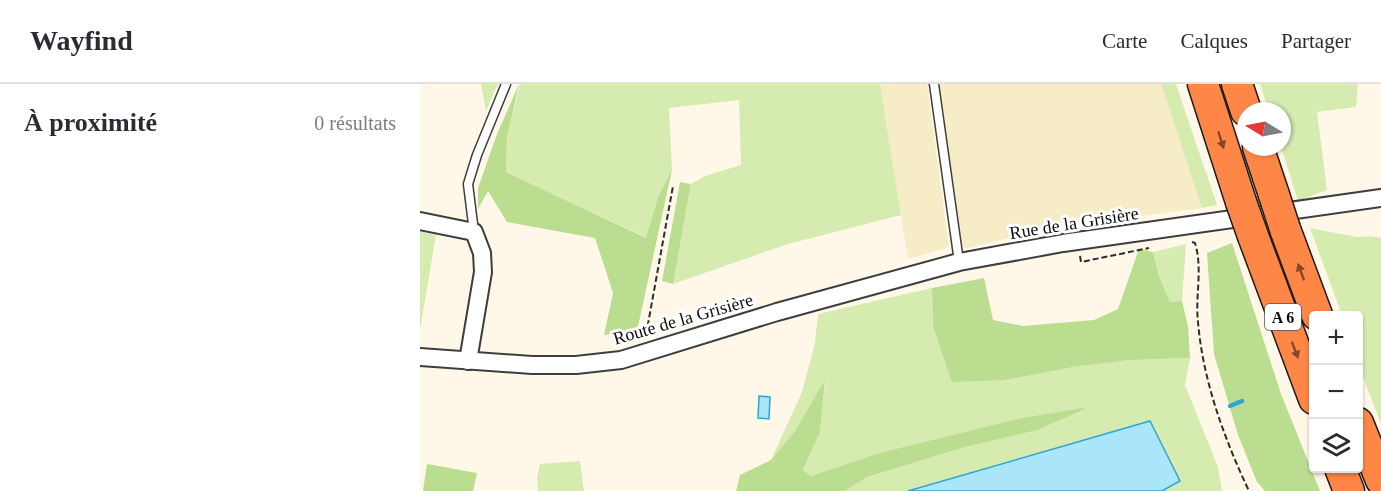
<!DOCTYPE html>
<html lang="fr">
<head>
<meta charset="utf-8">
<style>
  :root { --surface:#fff; --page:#f2f2f3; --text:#2b2b33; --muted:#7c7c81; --line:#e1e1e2 }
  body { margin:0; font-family:Georgia,serif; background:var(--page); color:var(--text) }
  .controls { position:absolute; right:18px; bottom:18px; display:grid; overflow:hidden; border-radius:6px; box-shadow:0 2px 4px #0004 }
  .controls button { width:54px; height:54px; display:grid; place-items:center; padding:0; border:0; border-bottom:2px solid var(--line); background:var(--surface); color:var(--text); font:30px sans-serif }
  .compass { position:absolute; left:817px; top:18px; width:54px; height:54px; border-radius:50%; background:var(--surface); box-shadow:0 2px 4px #0004; rotate:280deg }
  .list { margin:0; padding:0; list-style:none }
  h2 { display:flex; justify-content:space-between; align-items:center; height:78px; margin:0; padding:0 24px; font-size:26px }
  h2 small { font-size:20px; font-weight:400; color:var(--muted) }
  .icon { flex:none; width:33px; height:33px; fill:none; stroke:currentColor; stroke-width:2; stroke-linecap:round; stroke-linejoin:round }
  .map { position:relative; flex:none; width:961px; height:407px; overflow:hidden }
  header { display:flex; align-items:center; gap:36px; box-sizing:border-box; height:84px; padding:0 30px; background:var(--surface); border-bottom:2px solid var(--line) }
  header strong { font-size:28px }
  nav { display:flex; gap:33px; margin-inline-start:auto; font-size:21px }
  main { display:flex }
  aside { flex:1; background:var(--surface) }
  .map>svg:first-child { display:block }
  .farmland { fill:#f6edc7 }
  .green { fill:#d6ebb0 }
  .forest { fill:#bbdd8f }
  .water { fill:#aae5fa; stroke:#2ca6d6; stroke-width:1.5 }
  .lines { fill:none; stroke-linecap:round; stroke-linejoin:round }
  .stream { stroke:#2ca6d6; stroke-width:4.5 }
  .lane-casing { stroke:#3e3e3e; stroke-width:11 }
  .street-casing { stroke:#3e3e3e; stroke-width:20 }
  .highway-casing { stroke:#1c1c1c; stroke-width:33 }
  .path { stroke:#2d2d2d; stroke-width:2; stroke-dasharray:6 3; stroke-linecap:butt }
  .lane { stroke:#fff; stroke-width:8 }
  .street { stroke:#fff; stroke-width:16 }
  .highway { stroke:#fe8647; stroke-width:30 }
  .highway-bridge-casing { stroke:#1c1c1c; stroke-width:33; stroke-linecap:butt }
  .highway-bridge { stroke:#fe8647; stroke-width:30 }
  .oneway { fill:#844829 }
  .labels { text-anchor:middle; stroke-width:6; stroke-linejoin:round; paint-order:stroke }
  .shield { fill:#fff; stroke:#545454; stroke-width:1.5 }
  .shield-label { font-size:16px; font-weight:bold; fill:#0b0b0b }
  .street-label { font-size:18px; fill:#0b0b0b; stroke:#fff }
</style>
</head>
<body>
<header>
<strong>Wayfind</strong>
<nav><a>Carte</a><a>Calques</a><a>Partager</a></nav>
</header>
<main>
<aside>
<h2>À proximité<small>0 résultats</small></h2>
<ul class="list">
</ul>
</aside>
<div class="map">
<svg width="961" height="407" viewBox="0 0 961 407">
  <rect width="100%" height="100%" fill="#fff8e9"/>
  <g class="farmland">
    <path d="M460,0H507L529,163L488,175Z"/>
    <path d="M518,0H741L782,124L637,143L547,164L542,163Z"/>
  </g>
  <g class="green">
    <path d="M61,0H78L66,27Z"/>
    <path d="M100,0H460L481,131L368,160L253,200L271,100L285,92L321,81L319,16L249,24L252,86L239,111L227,154L86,88L87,54Z"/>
    <path d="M741,0H756L797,121L782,124Z"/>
    <path d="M840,0H938L936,23L897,28L907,106L878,117L861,63L862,27H849Z"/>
    <path d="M890,144L937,153L951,152L961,154V340L939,282L938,231H922Z"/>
    <path d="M0,148L16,151L0,246Z"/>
    <path d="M766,160L762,217L750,218L739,192L733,168Z"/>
    <path d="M512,204L513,242L652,283L711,276L770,274L765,301L798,383L802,407H425L447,393L545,363L618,346L666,324L601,334L459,369L391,392L383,386L400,348L405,298L375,347L351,376L382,308L395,259L398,230Z"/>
    <path d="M160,377L164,407H118L117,393L120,380Z"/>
  </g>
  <g class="forest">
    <path d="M99,0L87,54L86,88L226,154L239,111L252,86L217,247L184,251L193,209L175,154L87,138L68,107L58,125V104L77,50Z"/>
    <path d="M260,98L271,100L253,200L242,197Z"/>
    <path d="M812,159L861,310L900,407H845L837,398L818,351L794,270L787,169Z"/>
    <path d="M719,165L733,168L739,192L750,218L762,217L768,242L770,274L711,276L652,283L584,296L532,298L513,242L512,204L564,194L573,236L603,242L674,236L698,225Z"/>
    <path d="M405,296L400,348L383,386L391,392L459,369L601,334L669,323L618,346L545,363L447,393L425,407H316L320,391L351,376L375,347Z"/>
    <path d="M7,380L57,389L53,407H3Z"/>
  </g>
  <g class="water">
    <path d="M339,312L350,313L349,335L338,334Z"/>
    <path d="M730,337L760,397L742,407H488Z"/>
  </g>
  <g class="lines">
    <path class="stream" d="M810,322L822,317"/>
    <g class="lane-casing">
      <g id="lane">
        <path d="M514,0L539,178"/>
        <path d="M54,148L48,100L57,71L86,0"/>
      </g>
    </g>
    <g class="street-casing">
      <g id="street">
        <path d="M0,137L54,148L62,169L63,188L48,277"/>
        <path d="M0,273L112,281H156L201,276L357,228L539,178L643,159L961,114"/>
      </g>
    </g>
    <g class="highway-casing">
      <g id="highway">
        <path d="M783,0L821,118"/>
        <path d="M817,0L826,27"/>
        <path d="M838,63L854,111"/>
        <path d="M865,145L897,231"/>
        <path d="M833,152L894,315"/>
        <path d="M938,339L961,396"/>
        <path d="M920,384L929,407"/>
      </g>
    </g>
    <g class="path">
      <path d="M772,158L775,159C783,185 775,212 778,238C783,297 804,354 829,407"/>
      <path d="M660,172L661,178L729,164"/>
      <path d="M226,251L253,102"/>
    </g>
    <use href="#lane" class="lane"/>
    <use href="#street" class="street"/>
    <use href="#highway" class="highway"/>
    <g class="highway-bridge-casing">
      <g id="highway-bridge">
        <path d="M854,111L865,145"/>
        <path d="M821,118L833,152"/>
      </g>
    </g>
    <use href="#highway-bridge" class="highway-bridge"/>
  </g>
  <defs><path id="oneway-solid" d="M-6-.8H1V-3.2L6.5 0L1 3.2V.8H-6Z" transform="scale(1.5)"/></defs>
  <g class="oneway">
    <use href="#oneway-solid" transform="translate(801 56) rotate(72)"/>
    <use href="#oneway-solid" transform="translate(881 188) rotate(-110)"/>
    <use href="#oneway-solid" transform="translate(875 266) rotate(69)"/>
  </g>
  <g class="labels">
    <rect class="shield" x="845" y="220" width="36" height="26" rx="4.5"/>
    <g class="shield-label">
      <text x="863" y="239">A 6</text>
    </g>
    <g class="street-label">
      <text transform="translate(654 139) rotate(-9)" y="6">Rue de la Grisière</text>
      <text transform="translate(263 235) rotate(-16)" y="6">Route de la Grisière</text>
    </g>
  </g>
</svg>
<div class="controls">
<button>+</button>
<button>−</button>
<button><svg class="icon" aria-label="layers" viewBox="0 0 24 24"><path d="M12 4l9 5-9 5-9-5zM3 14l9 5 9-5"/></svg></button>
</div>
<svg class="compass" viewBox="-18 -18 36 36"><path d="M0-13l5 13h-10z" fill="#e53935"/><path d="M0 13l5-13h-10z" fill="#7c7c81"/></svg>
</div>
</main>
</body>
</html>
